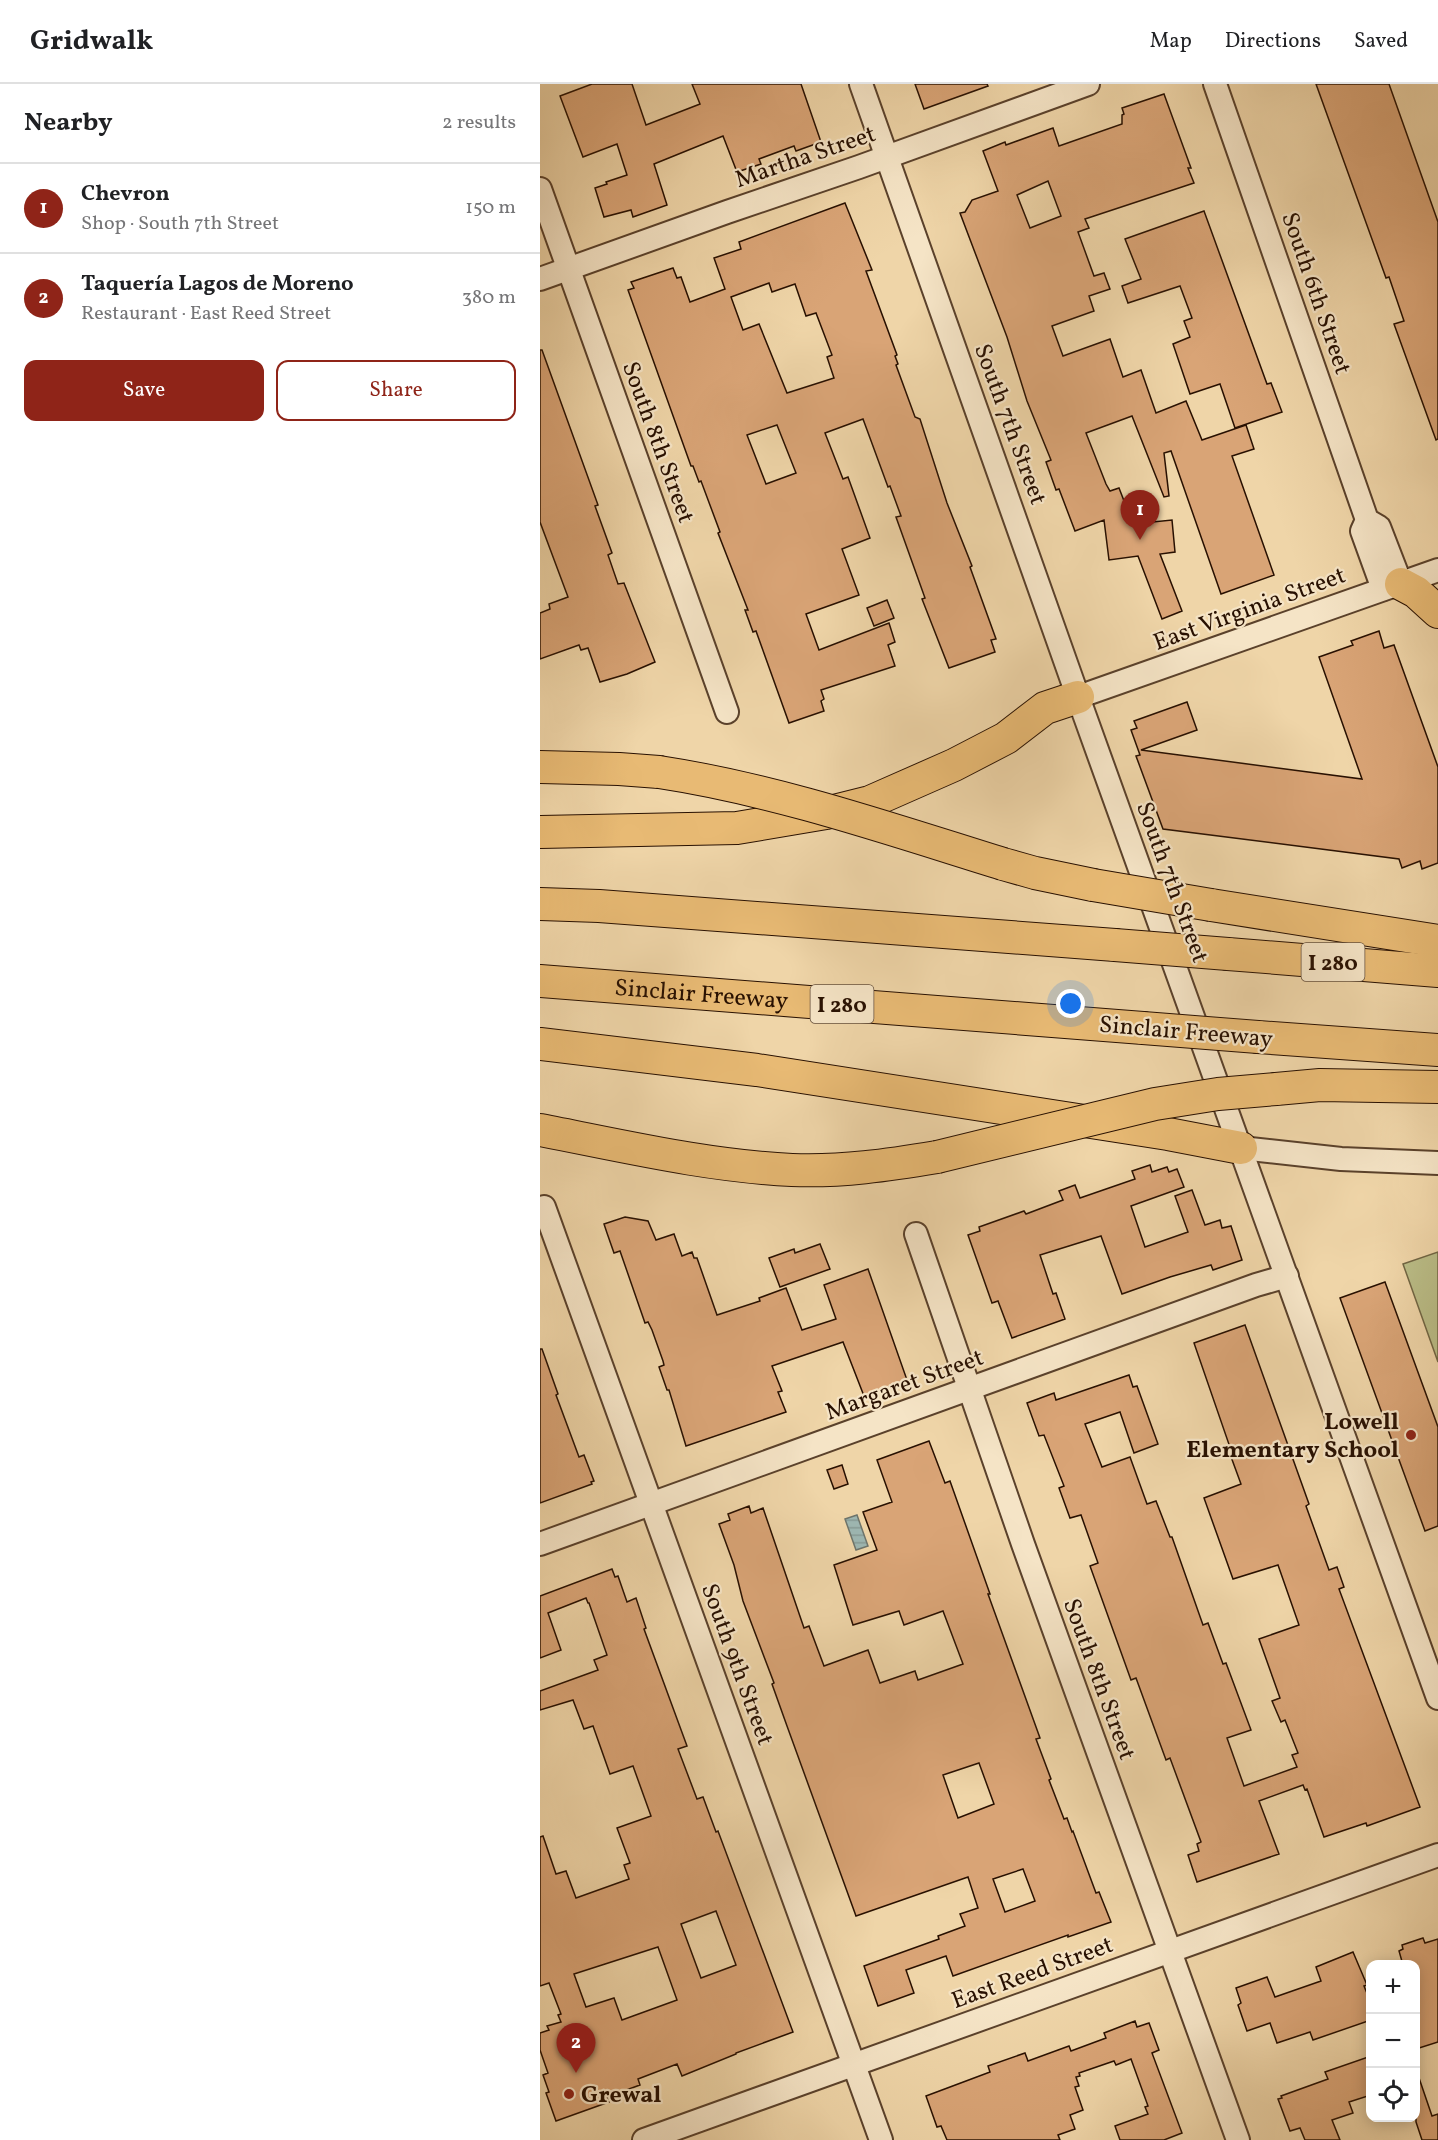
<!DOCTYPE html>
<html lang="en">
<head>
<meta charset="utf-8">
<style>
  :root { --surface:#fff; --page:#f2f2f2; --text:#202124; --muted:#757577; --line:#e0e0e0; --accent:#8f2418 }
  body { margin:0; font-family:Vollkorn,serif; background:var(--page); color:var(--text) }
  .controls { position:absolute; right:18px; bottom:18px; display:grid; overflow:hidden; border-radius:12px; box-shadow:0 3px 15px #0003 }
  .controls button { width:54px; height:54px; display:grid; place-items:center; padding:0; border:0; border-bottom:2px solid var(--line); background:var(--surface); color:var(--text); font:30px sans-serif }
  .you { position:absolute; left:531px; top:920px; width:21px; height:21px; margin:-15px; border:4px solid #fff; border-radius:50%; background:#1a73e8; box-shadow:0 0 0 9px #1a73e833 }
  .badge { display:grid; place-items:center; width:39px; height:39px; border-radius:50%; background:var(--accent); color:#fff; font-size:20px; font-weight:700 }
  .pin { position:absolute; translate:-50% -50px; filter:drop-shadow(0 2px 3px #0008) }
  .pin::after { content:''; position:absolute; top:32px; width:21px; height:18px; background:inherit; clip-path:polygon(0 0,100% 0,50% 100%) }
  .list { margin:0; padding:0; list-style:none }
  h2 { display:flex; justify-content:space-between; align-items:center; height:78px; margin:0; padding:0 24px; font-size:26px }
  h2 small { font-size:20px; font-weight:400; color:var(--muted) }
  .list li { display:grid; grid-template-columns:39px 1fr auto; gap:18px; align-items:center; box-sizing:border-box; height:90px; padding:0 24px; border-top:2px solid var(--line) }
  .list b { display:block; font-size:22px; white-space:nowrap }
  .list p { margin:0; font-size:20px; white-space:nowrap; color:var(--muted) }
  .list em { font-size:20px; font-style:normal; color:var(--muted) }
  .actions { display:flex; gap:12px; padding:18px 24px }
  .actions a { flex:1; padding:14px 0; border:2px solid var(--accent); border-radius:12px; text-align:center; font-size:21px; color:var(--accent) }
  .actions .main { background:var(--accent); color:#fff }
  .icon { flex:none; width:33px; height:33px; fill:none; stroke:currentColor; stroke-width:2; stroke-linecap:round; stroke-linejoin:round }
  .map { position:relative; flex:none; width:898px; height:2056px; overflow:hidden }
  header { display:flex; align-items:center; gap:36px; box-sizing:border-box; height:84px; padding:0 30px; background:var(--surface); border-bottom:2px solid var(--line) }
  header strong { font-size:28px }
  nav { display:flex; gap:33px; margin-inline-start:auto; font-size:21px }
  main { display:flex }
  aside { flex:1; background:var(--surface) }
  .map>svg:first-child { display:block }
  .pitch { fill:#babd87; stroke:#716644; stroke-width:1.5 }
  .water { fill:url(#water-rules); stroke:#6e746b; stroke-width:1.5 }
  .building { fill:#d9a476; stroke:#281001; stroke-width:1.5; fill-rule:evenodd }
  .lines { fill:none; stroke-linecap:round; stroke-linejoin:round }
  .minor-casing { stroke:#5a412b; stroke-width:26 }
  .highway-casing { stroke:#281001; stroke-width:34 }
  .minor { stroke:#f5e4c6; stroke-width:22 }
  .highway { stroke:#e8ba74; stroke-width:32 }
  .highway-bridge-casing { stroke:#281001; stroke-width:34; stroke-linecap:butt }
  .highway-bridge { stroke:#e8ba74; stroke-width:32 }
  .poi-dot { fill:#8f2418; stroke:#f5e4c6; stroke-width:2 }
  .labels { text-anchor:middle; stroke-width:4.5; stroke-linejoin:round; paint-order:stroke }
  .shield { fill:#f5e4c6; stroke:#66503c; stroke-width:1.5 }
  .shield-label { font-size:22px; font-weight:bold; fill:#281001 }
  .street-label { font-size:24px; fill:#281001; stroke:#f5e4c6 }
  .poi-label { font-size:24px; font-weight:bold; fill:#281001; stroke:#f5e4c6; text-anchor:end }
</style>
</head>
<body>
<header>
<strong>Gridwalk</strong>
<nav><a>Map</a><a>Directions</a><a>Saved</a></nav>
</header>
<main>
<aside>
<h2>Nearby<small>2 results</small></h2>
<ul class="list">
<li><span class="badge">1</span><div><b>Chevron</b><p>Shop · South 7th Street</p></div><em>150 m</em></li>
<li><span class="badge">2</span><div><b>Taquería Lagos de Moreno</b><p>Restaurant · East Reed Street</p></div><em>380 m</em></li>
</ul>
<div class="actions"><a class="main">Save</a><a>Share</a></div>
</aside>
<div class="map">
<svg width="898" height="2056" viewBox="0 0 898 2056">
  <defs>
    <pattern id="water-rules" width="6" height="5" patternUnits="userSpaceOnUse" patternTransform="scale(1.5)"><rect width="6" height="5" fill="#9db6b1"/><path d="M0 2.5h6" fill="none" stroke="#879b96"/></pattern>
  </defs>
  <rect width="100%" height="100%" fill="#efd5a8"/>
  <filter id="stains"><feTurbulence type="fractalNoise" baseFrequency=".00333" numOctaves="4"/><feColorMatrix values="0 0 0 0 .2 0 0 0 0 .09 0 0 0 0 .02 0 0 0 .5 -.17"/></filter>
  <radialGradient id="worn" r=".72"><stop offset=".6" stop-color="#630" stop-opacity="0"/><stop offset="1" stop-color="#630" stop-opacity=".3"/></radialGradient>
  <path class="pitch" d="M898,1168V1278L863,1180Z"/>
  <path class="water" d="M317,1431L328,1462L316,1466L305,1435Z"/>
  <g class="building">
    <path d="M52,0H92L106,41L160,20L152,0H261L281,58L256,67L254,62L219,75L221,80L197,88L183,52L114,80L127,121L93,133L91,126L64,133L55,104L67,100L66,98L87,91L77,60L43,73L20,12Z"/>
    <path d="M375,0H447L448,2L384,25Z"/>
    <path d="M776,0H849L898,138V355L896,356L854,240L864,237L849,193L846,194Z"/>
    <path d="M624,10L651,84H648L654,99L545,135L549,144L538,148L554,192L564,189L570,205L549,212L554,227L512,242L523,272L570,255L583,293L601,286L616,329L646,317L662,356L706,341L714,365L692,372L734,491L681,510L631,367L624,369L629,412L624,413L592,332L546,349L566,400L570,407L579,404L593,440L632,436L635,468L620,470L642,527L622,535L598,472L569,476L564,436L535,447L519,405L516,406L506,378L511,376L487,317L467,253L420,129L425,128L432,116L458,107L443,67L465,58L466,61L513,44L519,62L582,40V31L584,30L582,24ZM508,97L521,132L490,144L477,111Z"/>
    <path d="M305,119L332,186L326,187L357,271L355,272L358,280L356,281L375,333L380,335L407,419L432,482L430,483L456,555L451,556L455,568L409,584L382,515L385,514L356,433L361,432L350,402L348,403L323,335L285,349L303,395L308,393L330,454L302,465L319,511L266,530L279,566L349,539L355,558L348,561L355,582L281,606L284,615L281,617L284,627L249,639L216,547L213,548L205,526H208L178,449L180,448L161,397L159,398L153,382H151L88,206L94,204L91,198L133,184L137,194L141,193L150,218L185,205L174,174L201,165L199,158ZM229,199L232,208L255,200L266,232L276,229L292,271L287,273L294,294L247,309L219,240L203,246L191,213ZM237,341L256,389L226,400L207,351Z"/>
    <path d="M664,127L727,300L731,299L742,328L695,344L680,300L650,310L633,260L650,253L644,237L652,234L640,202L588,219L582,202L601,195L585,155Z"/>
    <path d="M0,266H2L58,421L55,422L72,469L68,471L78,500L84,499L115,578L87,590L60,598L48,564L41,566L39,561L0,575V529L10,525L9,520L28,513L0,438Z"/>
    <path d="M347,516L354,534L334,542L327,524Z"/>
    <path d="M839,547L844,564L854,561L898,683V779L882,785L880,777L862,784L859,775L623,745L596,672L600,671L591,646L597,644L594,637L647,618L657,646L601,666L822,695L779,573L813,561L811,557Z"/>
    <path d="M610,1081L612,1088L627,1083L629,1088L637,1085L644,1103L591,1122L605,1163L648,1148L635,1112L652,1106L665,1141L680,1136L682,1144L691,1142L702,1176L673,1186L671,1181L630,1193L582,1210L561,1152L500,1171L513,1210L516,1209L525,1235L472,1254L458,1217L452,1219L428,1151L440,1147L439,1143L484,1127L486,1130L523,1116L519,1107L535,1101L540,1114L595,1095L592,1087Z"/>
    <path d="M85,1133L108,1137L116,1156L134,1150L142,1172L152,1168L154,1174H157L177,1231L220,1217L219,1214L246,1204L262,1246L296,1235L284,1201L328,1185L367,1296L324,1312L303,1258L232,1282L242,1307L238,1308L246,1328L146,1362L129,1306H127L119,1283L124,1281L123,1277L112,1246L108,1238L105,1239L80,1167L74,1169L67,1149L64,1140Z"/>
    <path d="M280,1160L290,1185L240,1203L229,1174L254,1165L255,1169Z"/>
    <path d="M845,1198L898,1343V1442L885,1447L800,1214Z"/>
    <path d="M705,1241L769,1420L766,1422L789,1486L797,1483L804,1503L799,1505L880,1723L827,1742L826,1739L784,1753L767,1705L765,1706L763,1701L719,1717L739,1770L657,1798L648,1771L659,1767L657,1760L661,1758L630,1674L626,1676L596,1594L591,1596L550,1482L558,1479L541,1431L530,1434L519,1404L524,1402L504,1351L499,1352L487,1319L514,1309L516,1316L589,1291L593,1303L597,1302L618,1360L594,1369L580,1328L545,1340L562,1383L590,1373L607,1420L616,1417L630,1453H632L663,1541L668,1539L683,1580L686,1579L711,1646L687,1654L704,1702L757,1683L752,1671L758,1669L745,1636L741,1638L732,1617L740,1614L719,1555L759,1541L738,1481L693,1495L664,1414L701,1400L690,1370L692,1369L654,1259Z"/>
    <path d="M0,1265H2L18,1310L16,1311L39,1373L44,1371L54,1397L51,1398L52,1400L0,1419Z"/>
    <path d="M389,1357L405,1399L410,1397L450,1510H448L500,1654L496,1655L511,1695L509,1696L524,1735L527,1734L532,1748L533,1747L556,1809L559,1808L571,1838L528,1853V1851L413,1892L406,1872L366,1886L374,1909L338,1922L324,1882L399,1855L398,1852L425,1842L420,1830L438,1824L428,1793L316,1832L247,1642L232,1600L234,1599L203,1517L194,1481L179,1440L190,1436L188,1430L209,1422L211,1429L223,1424L264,1544L269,1542L284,1582L328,1566L340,1599L375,1587L378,1596L423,1580L403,1527L364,1541L359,1527L313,1541L294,1481L337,1466L323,1428L352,1418L337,1376ZM439,1679L454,1720L418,1734L403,1691ZM483,1785L495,1817L465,1828L453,1795Z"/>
    <path d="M302,1381L308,1400L294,1405L287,1386Z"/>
    <path d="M72,1485L75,1493L78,1492L87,1518L96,1514L106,1544L104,1545L147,1662L138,1665L157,1715L163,1713L176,1748L178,1747L253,1948L196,1969V1970L142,1992L137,1980L98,1995L100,2001L67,2013L69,2018L16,2037L6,2009L9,2008L3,1991L8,1989L0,1966V1949L9,1946L7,1942L21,1938L18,1931L21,1930L9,1899L0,1902V1753L3,1752L16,1790L26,1787L36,1814L89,1795L84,1781L90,1779L77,1744L111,1732L93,1682L70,1690L53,1642L44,1645L33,1616L0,1626V1607L58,1586L54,1576L67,1571L49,1519H48L46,1514L8,1529L21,1566L0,1574V1512ZM176,1827L196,1881L161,1894L141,1840ZM118,1863L137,1916L82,1936L74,1914L46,1923L34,1890Z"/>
    <path d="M883,1854L885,1859L898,1855V1958L876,1965V1881H863L859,1867L863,1865L862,1861Z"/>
    <path d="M813,1868L827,1901L824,1902L831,1919V1936L773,1956L770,1948L737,1959L730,1939L707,1947L698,1921L701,1919L696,1904L727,1893L735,1913L781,1897L776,1883Z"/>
    <path d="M595,1937L597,1943L609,1939L619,1966L612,1969L642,2049L624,2056H580L575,2042L608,2030L605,2023L608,2022L591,1975L576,1981L574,1977L539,1989L540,1992L536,1993L539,2002L535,2003L543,2026L530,2031L535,2045L518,2051L520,2056H407L401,2042L397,2043L386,2012L450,1988L448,1982L485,1969L488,1977L529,1962L531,1967L566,1954L564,1949Z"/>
    <path d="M831,1972V2011L809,2018L813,2029L792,2036L800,2056H765L760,2044L750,2047L738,2015L742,2014L741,2012L788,1995L785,1988Z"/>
    <path d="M878,1991L892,2032L898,2030V2056H882L876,2038V1992Z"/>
  </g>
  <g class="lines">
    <g class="minor-casing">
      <g id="minor">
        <path d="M321,0L538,613L898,1614"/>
        <path d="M675,0L827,436L839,443L861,500"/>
        <path d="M0,105L187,628"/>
        <path d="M0,195L187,128L319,83L548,0"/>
        <path d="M827,436L822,447L843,505"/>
        <path d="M538,613L898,486"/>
        <path d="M701,1064L801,1075L898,1079"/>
        <path d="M4,1123L341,2056"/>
        <path d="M376,1150L483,1460L698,2056"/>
        <path d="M0,1460L716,1201L747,1192"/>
        <path d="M104,2056L898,1771"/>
      </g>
    </g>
    <g class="highway-casing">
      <g id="highway">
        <path d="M861,500L876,508L898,528"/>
        <path d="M0,683L79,685L119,688"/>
        <path d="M0,748L197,744L286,729L330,718L414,681L466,654L505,624L538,613"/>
        <path d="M463,780L495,789L553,801"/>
        <path d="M0,820L59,822L575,861"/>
        <path d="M671,821L898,857"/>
        <path d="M688,870L898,887"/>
        <path id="s1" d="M0,897L603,944"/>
        <path d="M718,953L898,966"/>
        <path d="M0,960L217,986L628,1050L701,1064"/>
        <path d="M736,1005L780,1001L898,1003"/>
        <path d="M0,1046C83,1062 167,1082 252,1086C301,1088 349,1081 397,1073"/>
      </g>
    </g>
    <use href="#minor" class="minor"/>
    <use href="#highway" class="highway"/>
    <g class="highway-bridge-casing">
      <g id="highway-bridge">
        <path d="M119,688C237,706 350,745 463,780"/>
        <path d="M553,801L671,821"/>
        <path d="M575,861L688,870"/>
        <path d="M603,944L718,953"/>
        <path d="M397,1073L615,1020L678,1010L736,1005"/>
      </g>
    </g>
    <use href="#highway-bridge" class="highway-bridge"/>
  </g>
  <g class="poi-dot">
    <circle cx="871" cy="1351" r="6"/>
    <circle cx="29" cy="2010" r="6"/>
  </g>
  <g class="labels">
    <g class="shield">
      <rect x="761.5" y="859" width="63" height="38" rx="4.5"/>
      <rect x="270.5" y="901" width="63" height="38" rx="4.5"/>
    </g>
    <g class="shield-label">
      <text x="793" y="886">I 280</text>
      <text x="302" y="928">I 280</text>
    </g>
    <g class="street-label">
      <text transform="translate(265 72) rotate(-19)" y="8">Martha Street</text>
      <text transform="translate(777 209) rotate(71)" y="8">South 6th Street</text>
      <text transform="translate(471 340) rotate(70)" y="8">South 7th Street</text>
      <text transform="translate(119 358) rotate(70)" y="8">South 8th Street</text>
      <text transform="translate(709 524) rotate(-20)" y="8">East Virginia Street</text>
      <text transform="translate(633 798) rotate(70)" y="8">South 7th Street</text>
      <text dy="8" stroke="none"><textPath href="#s1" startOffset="162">Sinclair Freeway</textPath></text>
      <text transform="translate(646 947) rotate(5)" y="8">Sinclair Freeway</text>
      <text transform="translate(364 1300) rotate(-20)" y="8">Margaret Street</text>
      <text transform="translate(198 1580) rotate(70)" y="8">South 9th Street</text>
      <text transform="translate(560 1595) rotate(70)" y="8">South 8th Street</text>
      <text transform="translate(492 1888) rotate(-20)" y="8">East Reed Street</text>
    </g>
    <g class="poi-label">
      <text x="859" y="1345">Lowell<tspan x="859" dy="28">Elementary School</tspan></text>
      <text x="41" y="2018" text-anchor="start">Grewal</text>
    </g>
  </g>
  <rect width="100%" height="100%" filter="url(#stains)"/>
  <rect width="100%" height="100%" fill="url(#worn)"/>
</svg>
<div class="controls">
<button>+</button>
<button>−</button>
<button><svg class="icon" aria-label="locate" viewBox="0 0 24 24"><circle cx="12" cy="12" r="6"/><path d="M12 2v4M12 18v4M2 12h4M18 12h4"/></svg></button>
</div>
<div class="you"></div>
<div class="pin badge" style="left:600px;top:456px">1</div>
<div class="pin badge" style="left:36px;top:1989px">2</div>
</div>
</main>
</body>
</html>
